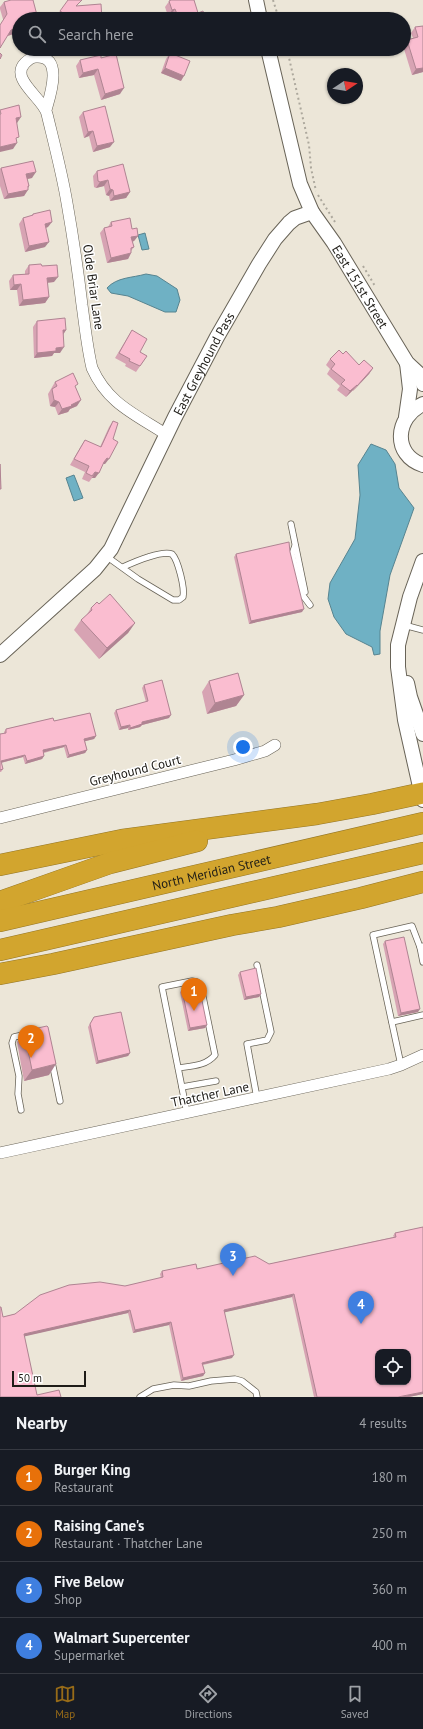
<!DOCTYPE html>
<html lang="en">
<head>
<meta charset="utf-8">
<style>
  :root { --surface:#171b24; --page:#20242c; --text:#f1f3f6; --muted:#9ea1a6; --line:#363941; --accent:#976b18 }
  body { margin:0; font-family:"PT Sans",sans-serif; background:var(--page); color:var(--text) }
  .controls { position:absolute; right:12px; bottom:12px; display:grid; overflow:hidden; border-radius:8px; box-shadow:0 1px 3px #0004 }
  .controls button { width:36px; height:36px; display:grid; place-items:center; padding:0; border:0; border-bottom:1px solid var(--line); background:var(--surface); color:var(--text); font:20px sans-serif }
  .compass { position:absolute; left:327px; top:68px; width:36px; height:36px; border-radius:50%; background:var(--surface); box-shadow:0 1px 3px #0004; rotate:78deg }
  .scale { position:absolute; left:12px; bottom:10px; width:74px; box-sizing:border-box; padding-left:4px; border:2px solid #1e1c17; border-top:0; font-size:11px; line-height:14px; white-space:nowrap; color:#1e1c17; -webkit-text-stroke:3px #fff; paint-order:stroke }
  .you { position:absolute; left:243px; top:747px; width:14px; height:14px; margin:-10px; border:3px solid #fff; border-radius:50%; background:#1a73e8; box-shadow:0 0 0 6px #1a73e833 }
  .badge { display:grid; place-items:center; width:26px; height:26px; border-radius:50%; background:var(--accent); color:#fff; font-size:13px; font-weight:700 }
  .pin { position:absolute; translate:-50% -33px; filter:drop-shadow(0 1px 2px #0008) }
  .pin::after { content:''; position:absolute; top:21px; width:14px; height:12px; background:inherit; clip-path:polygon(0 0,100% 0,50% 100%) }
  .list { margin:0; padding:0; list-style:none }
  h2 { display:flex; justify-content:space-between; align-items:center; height:52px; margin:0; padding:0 16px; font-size:17px }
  h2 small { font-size:13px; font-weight:400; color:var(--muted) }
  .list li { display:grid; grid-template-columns:26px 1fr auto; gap:12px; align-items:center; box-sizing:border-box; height:56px; padding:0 16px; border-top:1px solid var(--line) }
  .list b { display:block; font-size:15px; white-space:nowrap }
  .list p { margin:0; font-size:13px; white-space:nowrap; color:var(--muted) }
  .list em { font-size:13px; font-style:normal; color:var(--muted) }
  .icon { flex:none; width:22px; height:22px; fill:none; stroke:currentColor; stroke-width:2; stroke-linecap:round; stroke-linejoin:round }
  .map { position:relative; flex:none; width:423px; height:1397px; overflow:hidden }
  .search { position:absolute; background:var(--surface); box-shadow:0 1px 3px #0004; left:12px; right:12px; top:12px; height:44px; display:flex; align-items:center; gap:10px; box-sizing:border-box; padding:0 14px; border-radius:22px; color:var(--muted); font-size:15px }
  .sheet { height:276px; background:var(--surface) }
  nav { display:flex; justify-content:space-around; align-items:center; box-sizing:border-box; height:56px; border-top:1px solid var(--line); background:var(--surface); font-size:11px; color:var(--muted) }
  nav a { display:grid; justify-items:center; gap:2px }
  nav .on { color:var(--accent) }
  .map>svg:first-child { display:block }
  .water { fill:#6fb1c4; stroke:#578490 }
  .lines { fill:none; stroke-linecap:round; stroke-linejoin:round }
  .service-casing { stroke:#686357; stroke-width:7 }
  .minor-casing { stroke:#686357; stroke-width:12 }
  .tertiary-casing { stroke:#686357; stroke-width:16 }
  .motorway-casing { stroke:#937526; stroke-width:22 }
  .path { stroke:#ada89d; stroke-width:2; stroke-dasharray:2 3; stroke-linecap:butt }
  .service { stroke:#fff; stroke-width:5.5 }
  .minor { stroke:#fff; stroke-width:11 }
  .tertiary { stroke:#fff; stroke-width:14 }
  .motorway { stroke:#d2a52e; stroke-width:21 }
  .wall { fill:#d7a3b3 }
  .shaded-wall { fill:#af8492 }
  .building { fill:#fabdd0; stroke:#af8492; fill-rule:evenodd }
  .labels { text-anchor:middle; stroke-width:3; stroke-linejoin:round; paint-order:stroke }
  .street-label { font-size:13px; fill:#1e1c17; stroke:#fff }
</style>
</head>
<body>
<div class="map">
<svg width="423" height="1397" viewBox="0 0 423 1397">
  <rect width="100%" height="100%" fill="#ece6d8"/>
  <g class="water">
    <path d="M145,233L149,249L142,250L138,235Z"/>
    <path d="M146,274L157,276L177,289L180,300L176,312H165L128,296L111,293L107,288C117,277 132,278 146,274Z"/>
    <path d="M371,444L386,450L395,464L399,488L414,508L390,575L380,631V654L374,655L372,647L346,634L334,617L328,599L330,583L355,539L360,495L358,465Z"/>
    <path d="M74,475L83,498L74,501L66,478Z"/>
  </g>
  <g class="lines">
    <g class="service-casing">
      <g id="service">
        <path d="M291,524L305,592"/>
        <path d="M295,546L292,554L301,593L310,605"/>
        <path d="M106,556L138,579L173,600H179L183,597C185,588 178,560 172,554C161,550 134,562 123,567"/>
        <path d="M404,625L423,630"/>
        <path d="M420,947L423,962"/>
        <path d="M392,1022L423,1015"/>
        <path d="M52,1062L60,1101"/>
        <path d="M401,1065L373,935L412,926L420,947L423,946"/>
        <path d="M178,1068C191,1066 206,1066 215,1055L201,987L197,982L192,981L162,987L187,1113"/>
        <path d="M182,1087L216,1081"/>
        <path d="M257,1098L247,1044L267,1040L271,1032L257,965"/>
        <path d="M21,1110L18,1094L19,1076L12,1043L14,1037L27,1034"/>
        <path d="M140,1397L153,1389L174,1385L189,1386L211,1381L235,1379L242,1381L256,1392L257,1397"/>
      </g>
    </g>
    <g class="minor-casing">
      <g id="minor">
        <path d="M46,110C50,96 64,55 36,57C32,57 28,60 25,63C9,79 44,99 47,114C54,143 62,173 67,203C73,237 78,271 82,305C85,326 87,347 92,368C108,404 135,414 167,435"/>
        <path d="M0,818L234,760L265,751L275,745"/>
        <path d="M0,1153L389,1069L401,1065L423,1055"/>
      </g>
    </g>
    <g class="tertiary-casing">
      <g id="tertiary">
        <path d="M256,0L260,19"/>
        <path id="s1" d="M312,212L334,243L407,363L419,374L423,384"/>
        <path d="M423,404C395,417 392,455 423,465"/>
        <path d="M406,417L410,389L407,363"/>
        <path d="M423,561L410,597L398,645V667L405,720L423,800"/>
        <path id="s2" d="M0,655L95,569L111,549L175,417L217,337L259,264L275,239L289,223L295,218L312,212L300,184L268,49"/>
        <path d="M407,683L410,697L423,734"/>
      </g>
    </g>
    <g class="motorway-casing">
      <g id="motorway">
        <path d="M0,865L122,840L317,814L372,804L423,793"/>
        <path d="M0,902L110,863L197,841"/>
        <path id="s3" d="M0,921L423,823"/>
        <path d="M0,950L423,853"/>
        <path d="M0,974L53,964L232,925L278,917L361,898L423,882"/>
      </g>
    </g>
    <g class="path">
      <path d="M273,0L279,19"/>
      <path d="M287,49L309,145L311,168L316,191"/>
      <path d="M318,195L335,222"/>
      <path d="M363,266L375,286"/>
    </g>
    <use href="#service" class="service"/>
    <use href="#minor" class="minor"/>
    <use href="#tertiary" class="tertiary"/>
    <use href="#motorway" class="motorway"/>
  </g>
  <g class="wall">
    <path d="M170,0H194L198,13L206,19H173L171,15L168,16L165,7Z"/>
    <path d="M4,2L19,32L8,36L0,9V7Z"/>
    <path d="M77,6L102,19H60L56,16L60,11Z"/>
    <path d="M423,26V72L412,75L404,49V43L407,40L413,38L411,33L415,27Z"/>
    <path d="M170,53L181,81L161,73L166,59Z"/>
    <path d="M101,58L120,94L101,100L94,75L79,78L76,66L80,60Z"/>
    <path d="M83,112L110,147L93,152L89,136L84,138L79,117Z"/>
    <path d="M1,168L32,178L27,179L29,186L24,196L4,199L0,186V169Z"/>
    <path d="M97,171L130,192L126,198L110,201L109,196L106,195L104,186L96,188L94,187L93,176Z"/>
    <path d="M33,214L48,227L46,228L45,247L25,252L19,224L23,218L31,216Z"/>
    <path d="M111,222L132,229L138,236L134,241L132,242L134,247L131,251V253L128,259L107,263L100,233L104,228L108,227Z"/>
    <path d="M29,265L42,266L54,282L47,283L49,297L45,303L19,306L17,290H10L9,281L13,275L25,274V271Z"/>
    <path d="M37,321L66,330L63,335L60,353H54L52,356L34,358L33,327Z"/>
    <path d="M132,330L140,352L147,356L136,372L125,366L126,364L115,358Z"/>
    <path d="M343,354L359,365L373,368L369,374L353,391V390L346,397L337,390L340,386L327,374L330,369L326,365L330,359Z"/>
    <path d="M55,382L76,388L77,406L70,409L68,412L58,415L55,407L50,406L48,394Z"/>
    <path d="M113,421L105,464H103L95,478H92L89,482L82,479L85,472L70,465L81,446L85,440L100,447L109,427Z"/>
    <path d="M290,552L302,612L249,624L234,557L236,554Z"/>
    <path d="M99,604L135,623L128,633L99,659L74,630L81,620L86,616L91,608Z"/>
    <path d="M209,681L244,695L236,706L207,714L202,692Z"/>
    <path d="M144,685L169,718L142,725L140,727L128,730V728L119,730L114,713L116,710L146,702L142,688Z"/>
    <path d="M90,713L96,736L94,739L85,741L87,750L85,753L67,758L64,747L44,753V756L42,759L25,764L23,757L1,763L3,769L1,772H0V734H4V732L6,729L53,718L54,721Z"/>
    <path d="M385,941L418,1012L398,1016L383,944Z"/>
    <path d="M240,972L261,994L259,997L244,1000L238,975Z"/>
    <path d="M182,990L207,1025L205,1028L188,1031L180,992Z"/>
    <path d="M94,1017L130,1053L128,1056L96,1064L88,1027Z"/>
    <path d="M24,1031L49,1075L24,1081L17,1042Z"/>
    <path d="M423,1227V1394L409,1397H314L292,1297L224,1312L232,1358L203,1365L205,1373L203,1376L181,1381L169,1325L133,1333L128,1313L24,1336L37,1395L0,1397L3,1317L125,1286L161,1278L160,1274L162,1271L269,1264L394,1237L393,1236L395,1233Z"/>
  </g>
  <g class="shaded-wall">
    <path d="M175,9L171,15L168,16L172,10Z"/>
    <path d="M19,28V32L7,36L11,30Z"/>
    <path d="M165,68L184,76L181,81L161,73Z"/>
    <path d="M423,68V72L412,75L416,69Z"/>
    <path d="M98,69L94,75L79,78L83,73Z"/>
    <path d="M124,88L120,94L101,100L105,94Z"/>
    <path d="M21,117L17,123L12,124L16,118Z"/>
    <path d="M93,131L89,136L84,138L88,132Z"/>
    <path d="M114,142L110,147L93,152L97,146Z"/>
    <path d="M17,143L13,149L0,152V147Z"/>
    <path d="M36,172L32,178L22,180L26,174Z"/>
    <path d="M108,180L104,186L96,188L100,182Z"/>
    <path d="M29,186L26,191L28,190L24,196L4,199L8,194Z"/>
    <path d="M110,189L113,190L109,196L106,195Z"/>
    <path d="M130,192L126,198L110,201L114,196Z"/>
    <path d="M52,222L48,227L41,229L45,224Z"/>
    <path d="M138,236L134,241L128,243L131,237Z"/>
    <path d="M49,242L45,247L25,252L29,246Z"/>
    <path d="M131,253L128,259L107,263L111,258Z"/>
    <path d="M58,277L54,282L43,283L47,278Z"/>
    <path d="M21,284L17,290H10L14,285Z"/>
    <path d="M49,297L45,303L19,306L23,300Z"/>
    <path d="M63,330H66L62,336Z"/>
    <path d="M64,347L60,353H54L52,356L34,358L37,353L56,348Z"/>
    <path d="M373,368L369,374L353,391L357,386Z"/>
    <path d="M357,385L353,390L346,397L350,391Z"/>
    <path d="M54,400L59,402L55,407L50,406Z"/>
    <path d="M81,400L77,406L70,409L68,412L58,415L62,409Z"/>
    <path d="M107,458L109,459L105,464H103Z"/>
    <path d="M95,472L99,473L95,478H92Z"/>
    <path d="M304,609L302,612L249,624L251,621Z"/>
    <path d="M135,623L128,633L99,659L107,648Z"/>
    <path d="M244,695L236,706L207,714L215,703Z"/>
    <path d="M171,715L169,718L142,725L140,727L128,730L130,728L142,722Z"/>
    <path d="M130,725L128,728L119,730L121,727Z"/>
    <path d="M96,736L94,739L82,742L84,739Z"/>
    <path d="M66,745L64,747L41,753L43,750Z"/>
    <path d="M87,750L85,753L67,758L69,755Z"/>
    <path d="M25,755L23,757L0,763L1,761Z"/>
    <path d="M44,756L42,759L25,764L27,761Z"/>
    <path d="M261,994L259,997L244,1000L246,997Z"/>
    <path d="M420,1009L418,1012L398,1016L401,1013Z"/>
    <path d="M207,1025L205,1028L188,1031L190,1028Z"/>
    <path d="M130,1053L128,1056L96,1064L98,1061Z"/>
    <path d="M56,1064L49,1075L24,1081L32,1070Z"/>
    <path d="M294,1294L292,1297L222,1313L224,1310Z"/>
    <path d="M130,1310L128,1313L22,1337L24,1334Z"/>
    <path d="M171,1322L169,1325L133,1333L135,1330Z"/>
    <path d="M234,1355L232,1358L200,1365L202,1363Z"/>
    <path d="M205,1373L203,1376L181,1381L183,1378Z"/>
    <path d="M423,1392V1394L409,1397H398Z"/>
  </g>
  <g class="building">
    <path d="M11,0H33L38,19H19V28L11,30L0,48V25L7,14L4,2Z"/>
    <path d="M68,0H82L76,6L101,4L102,19H66L63,17L66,15L60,11Z"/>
    <path d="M171,0H194L198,13L203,11L206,19H179L175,9L172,10L169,1Z"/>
    <path d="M423,26V68L416,69L407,40L418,37L415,27Z"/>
    <path d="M0,53L2,55L0,59Z"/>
    <path d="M170,53L190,61L184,76L165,68Z"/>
    <path d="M116,54L124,88L105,94L98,69L83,73L80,60L101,55V58Z"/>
    <path d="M19,105L21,117L16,118L19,137L16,138L17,143L0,147V114H1L0,110Z"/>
    <path d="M105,106L114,142L97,146L93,131L88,132L83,112Z"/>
    <path d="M33,161L36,172L26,174L29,186H28V190L8,194L1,168Z"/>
    <path d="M123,164L130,192L114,196L113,190L110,189L108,180L100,182L98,181L97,171Z"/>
    <path d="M50,210L52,222L45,224L49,242L29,246L23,218L33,215V214Z"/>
    <path d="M130,218L132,229L137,228L138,236L131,237L134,247L131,248V253L111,258L104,228L112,226L111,222Z"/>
    <path d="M41,264L42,266L57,265L58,277L47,278L49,297L23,300L21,284L14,285L13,275L29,274V265Z"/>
    <path d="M65,318L66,330H63L64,347L56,348V351L37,353V321Z"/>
    <path d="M132,330L147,339L140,352L147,356L140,366L129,361L130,359L119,353Z"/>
    <path d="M339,350L343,354L346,351L359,365L364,360L373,368L357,386V385L350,391L341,384L345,380L331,369L335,364L330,359Z"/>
    <path d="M73,373L78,384L75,386L81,400L71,405L72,406L62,409L59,402L54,400L52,389L57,386L55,382Z"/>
    <path d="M113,421L118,423L113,439L118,442L109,459L107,458L104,462L99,473L95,472L92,476L86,473L89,466L74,459L85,440L101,447Z"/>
    <path d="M0,464L1,489H0Z"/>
    <path d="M289,542L290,552L304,609L251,621L236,554Z"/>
    <path d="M110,594L135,623L107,648L81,620L92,610L91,608L97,602L99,604Z"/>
    <path d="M238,673L244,695L215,703L209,681Z"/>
    <path d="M162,680L171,715L142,722V724L130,728V725L121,727L116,710L148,701L144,685Z"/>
    <path d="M90,713L96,736L84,739L87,750L69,755L66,745L43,750L44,756L27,761L25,755L1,761L3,769L0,770V734L6,733V729L53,718L54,721Z"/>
    <path d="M404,937L420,1009L401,1013L385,941Z"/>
    <path d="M256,968L261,994L246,997L240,972Z"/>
    <path d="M199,986L207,1025L190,1028L182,990Z"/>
    <path d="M121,1012L130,1053L98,1061L90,1024L94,1017Z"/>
    <path d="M47,1026L48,1027L56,1064L32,1070L24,1031Z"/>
    <path d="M423,1227V1392L398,1397H317L294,1294L224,1310L234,1355L202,1363L205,1373L183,1378L171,1322L135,1330L130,1310L24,1334L37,1395L59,1390L61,1397H0V1307H1L3,1317L15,1314L40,1295L69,1285L100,1282L125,1286L163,1277L162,1271L196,1264L197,1269L255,1256L269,1264L396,1237L395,1233ZM378,1352H408V1382H378Z"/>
  </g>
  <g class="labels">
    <g class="street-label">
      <text transform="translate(94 287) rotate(82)" y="5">Olde Briar Lane</text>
      <text dy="5" stroke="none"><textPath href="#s1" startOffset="89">East 151st Street</textPath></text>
      <text dy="5" stroke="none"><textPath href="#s2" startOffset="361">East Greyhound Pass</textPath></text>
      <text transform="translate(135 770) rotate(-14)" y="5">Greyhound Court</text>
      <text dy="5" stroke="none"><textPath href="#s3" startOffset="217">North Meridian Street</textPath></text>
      <text transform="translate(210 1094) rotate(-12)" y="5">Thatcher Lane</text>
    </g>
  </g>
</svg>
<div class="controls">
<button><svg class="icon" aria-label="locate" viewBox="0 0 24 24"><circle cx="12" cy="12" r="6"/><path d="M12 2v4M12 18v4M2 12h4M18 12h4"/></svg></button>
</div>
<svg class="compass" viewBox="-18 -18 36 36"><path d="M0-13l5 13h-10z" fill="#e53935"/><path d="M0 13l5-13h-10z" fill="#9ea1a6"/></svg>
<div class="scale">50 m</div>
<div class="you"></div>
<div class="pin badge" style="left:194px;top:1011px;background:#e8710a">1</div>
<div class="pin badge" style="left:31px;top:1058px;background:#e8710a">2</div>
<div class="pin badge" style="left:233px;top:1276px;background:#3f7fe0">3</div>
<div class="pin badge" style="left:361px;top:1324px;background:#3f7fe0">4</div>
<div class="search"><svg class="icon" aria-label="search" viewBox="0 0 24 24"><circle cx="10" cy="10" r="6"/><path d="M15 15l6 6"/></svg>Search here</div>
</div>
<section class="sheet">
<h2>Nearby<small>4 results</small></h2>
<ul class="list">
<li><span class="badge" style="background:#e8710a">1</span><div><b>Burger King</b><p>Restaurant</p></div><em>180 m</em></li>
<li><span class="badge" style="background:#e8710a">2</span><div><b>Raising Cane's</b><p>Restaurant · Thatcher Lane</p></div><em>250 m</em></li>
<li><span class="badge" style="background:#3f7fe0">3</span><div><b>Five Below</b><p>Shop</p></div><em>360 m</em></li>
<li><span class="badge" style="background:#3f7fe0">4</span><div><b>Walmart Supercenter</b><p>Supermarket</p></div><em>400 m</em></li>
</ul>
</section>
<nav>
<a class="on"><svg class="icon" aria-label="map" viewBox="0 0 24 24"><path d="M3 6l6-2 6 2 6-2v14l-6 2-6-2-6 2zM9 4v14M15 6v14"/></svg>Map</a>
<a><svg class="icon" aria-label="directions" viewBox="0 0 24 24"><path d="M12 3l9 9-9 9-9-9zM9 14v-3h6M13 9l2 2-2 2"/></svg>Directions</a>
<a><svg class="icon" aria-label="saved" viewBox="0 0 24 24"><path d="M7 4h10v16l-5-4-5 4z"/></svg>Saved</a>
</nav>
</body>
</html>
